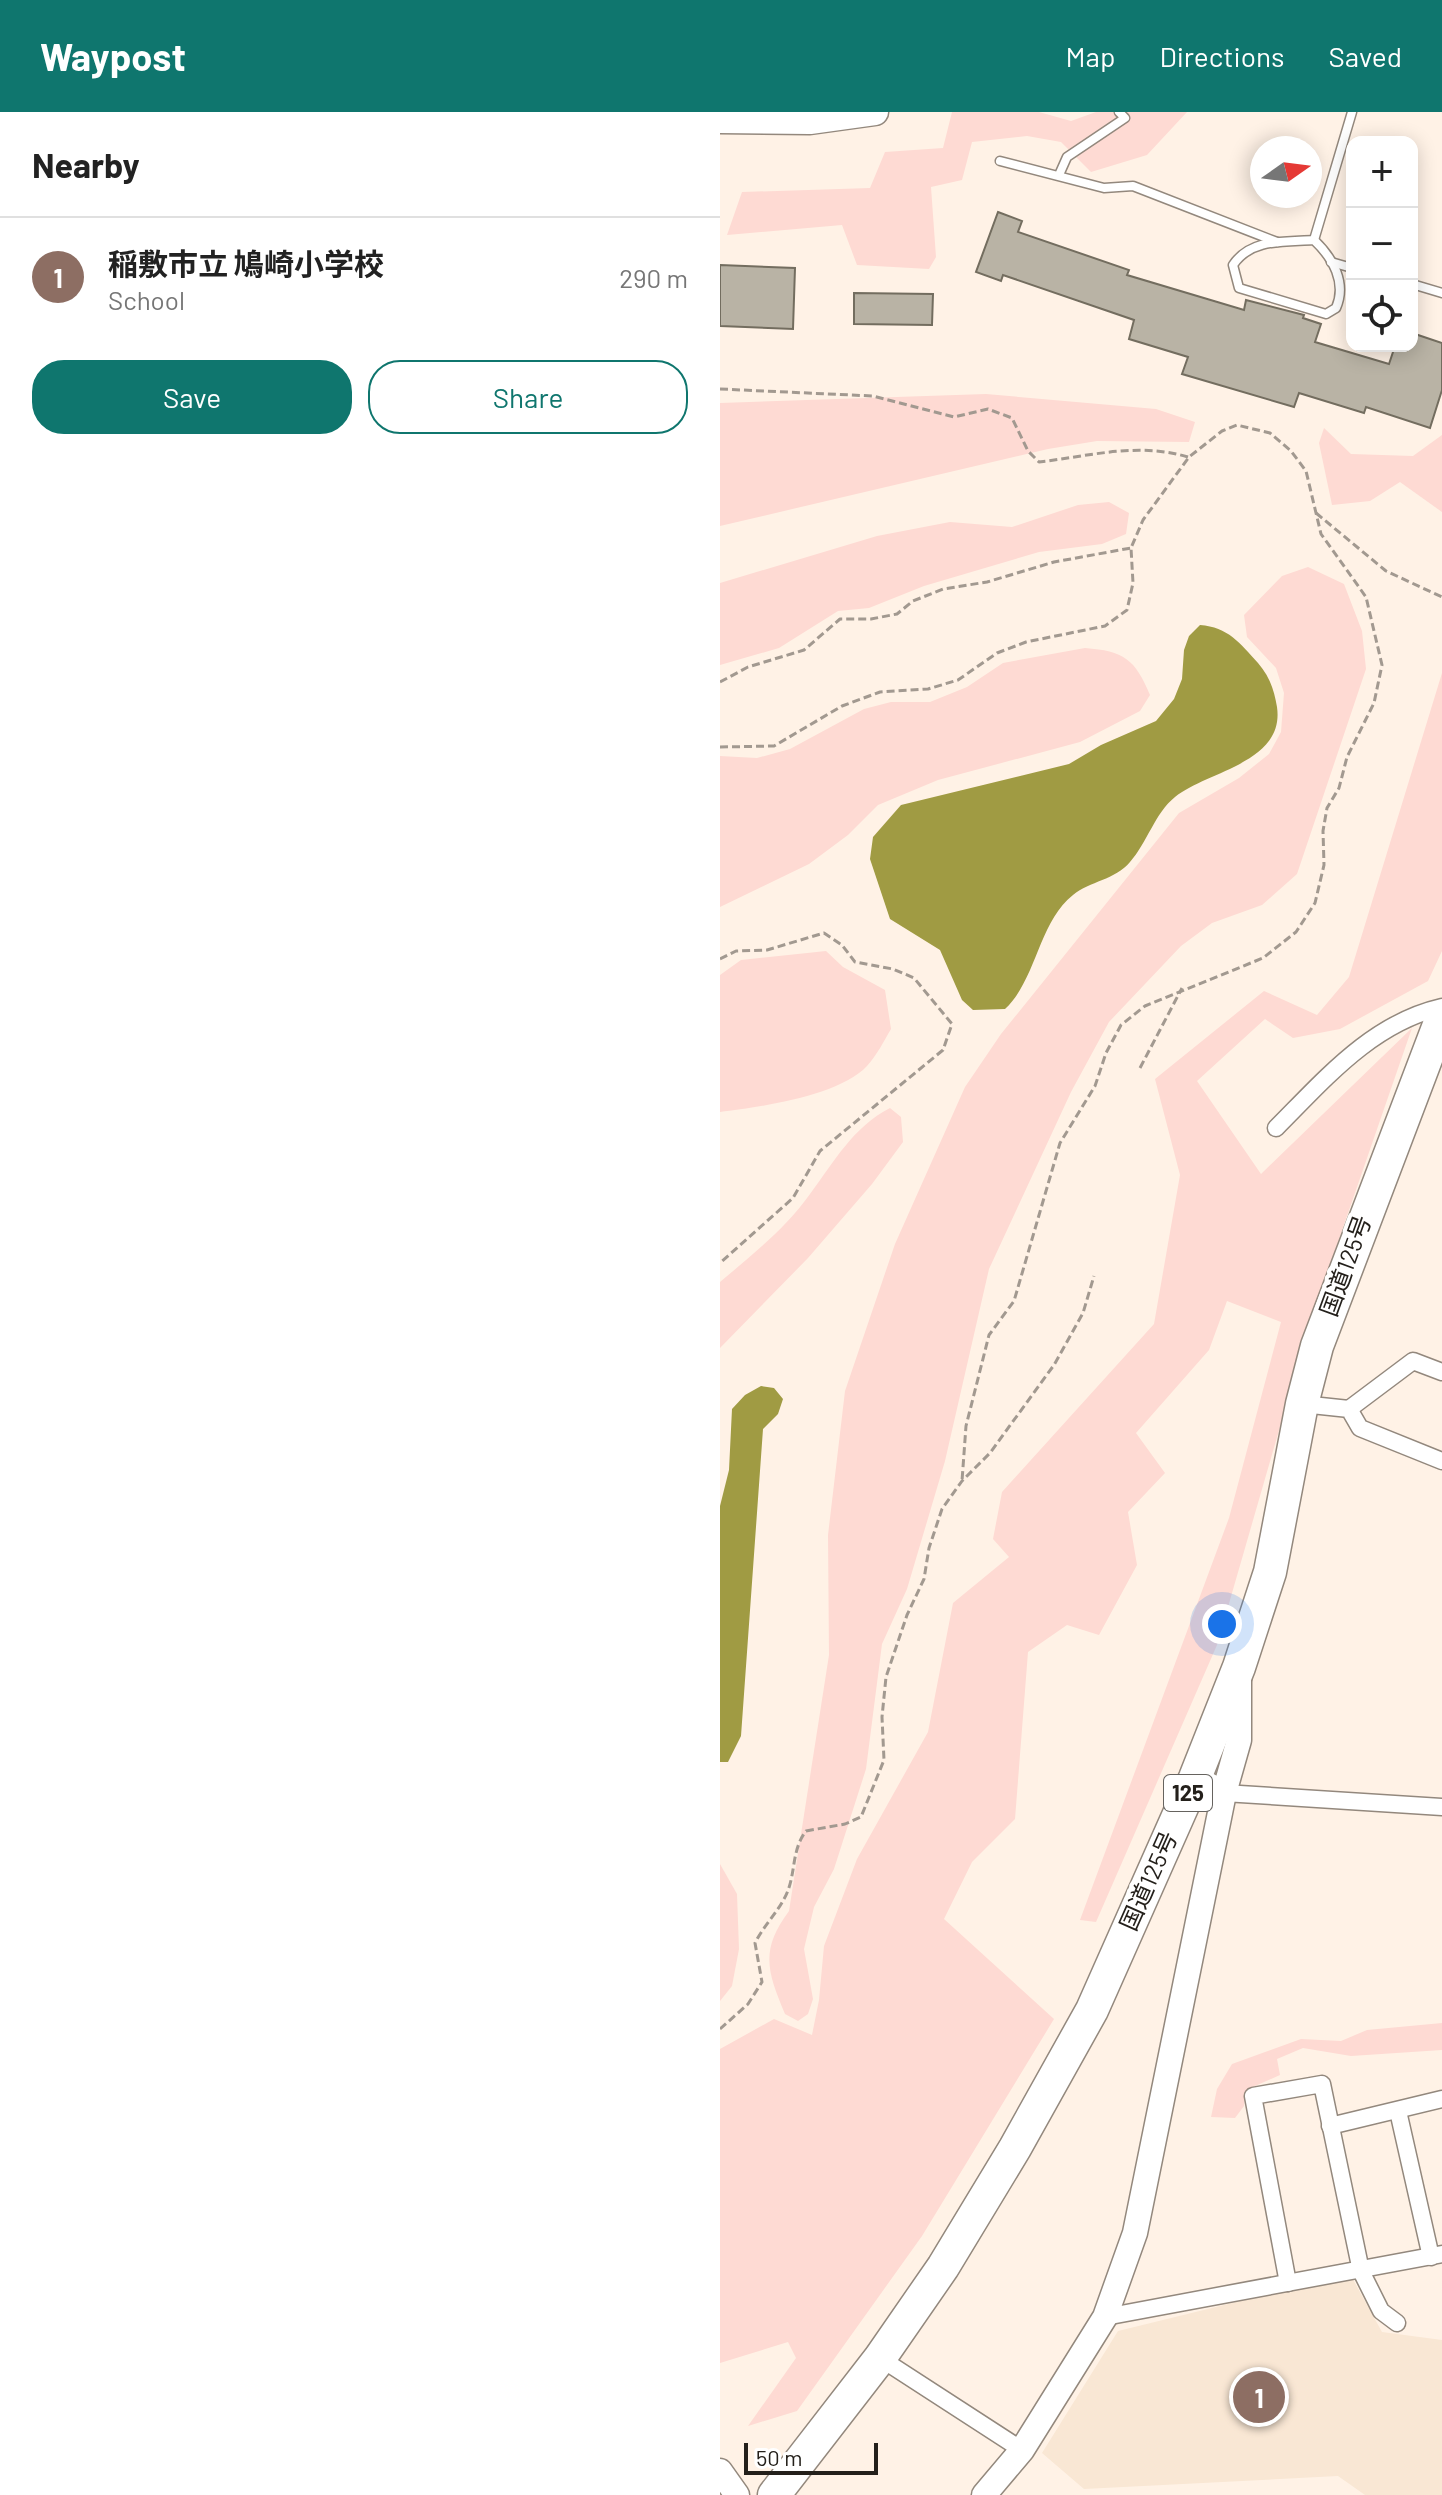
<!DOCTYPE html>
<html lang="en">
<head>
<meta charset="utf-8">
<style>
  :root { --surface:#fff; --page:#f6f6f6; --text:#222; --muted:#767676; --line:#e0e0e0; --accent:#0f766e }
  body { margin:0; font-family:Barlow,"Noto Sans JP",sans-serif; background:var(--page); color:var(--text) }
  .controls { position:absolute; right:24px; top:24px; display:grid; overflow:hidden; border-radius:16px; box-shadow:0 4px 20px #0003 }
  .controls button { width:72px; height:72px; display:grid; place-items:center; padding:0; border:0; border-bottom:2px solid var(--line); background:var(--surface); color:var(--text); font:40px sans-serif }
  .compass { position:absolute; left:530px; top:24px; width:72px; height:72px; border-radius:50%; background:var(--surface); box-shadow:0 4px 20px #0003; rotate:76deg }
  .scale { position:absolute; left:24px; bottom:20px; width:134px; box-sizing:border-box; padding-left:8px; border:4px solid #24201b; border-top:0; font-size:22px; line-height:28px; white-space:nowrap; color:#24201b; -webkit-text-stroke:6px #fff; paint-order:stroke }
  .you { position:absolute; left:502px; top:1512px; width:28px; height:28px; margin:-20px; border:6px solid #fff; border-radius:50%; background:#1a73e8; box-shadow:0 0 0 12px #1a73e833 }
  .badge { display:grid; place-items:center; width:52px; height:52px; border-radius:50%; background:var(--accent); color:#fff; font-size:26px; font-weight:700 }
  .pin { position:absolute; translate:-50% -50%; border:4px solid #fff; box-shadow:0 2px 8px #0006 }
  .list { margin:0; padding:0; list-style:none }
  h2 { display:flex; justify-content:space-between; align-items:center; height:104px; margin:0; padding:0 32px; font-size:34px }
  h2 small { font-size:26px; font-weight:400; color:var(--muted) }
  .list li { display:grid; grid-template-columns:52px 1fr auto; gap:24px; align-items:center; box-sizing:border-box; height:120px; padding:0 32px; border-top:2px solid var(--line) }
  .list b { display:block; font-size:30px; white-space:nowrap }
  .list p { margin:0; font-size:26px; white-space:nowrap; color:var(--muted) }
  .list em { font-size:26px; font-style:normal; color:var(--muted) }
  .actions { display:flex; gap:16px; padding:24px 32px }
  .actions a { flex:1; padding:18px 0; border:2px solid var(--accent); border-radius:32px; text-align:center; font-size:28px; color:var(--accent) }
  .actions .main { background:var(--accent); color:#fff }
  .icon { flex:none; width:44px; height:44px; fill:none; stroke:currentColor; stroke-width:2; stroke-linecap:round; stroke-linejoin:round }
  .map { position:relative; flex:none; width:722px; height:2383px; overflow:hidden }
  header { display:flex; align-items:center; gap:48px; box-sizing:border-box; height:112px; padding:0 40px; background:var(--accent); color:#fff }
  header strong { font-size:38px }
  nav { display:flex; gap:44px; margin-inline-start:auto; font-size:28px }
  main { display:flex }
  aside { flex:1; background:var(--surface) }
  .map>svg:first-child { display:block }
  .built { fill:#f9e7d4 }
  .green { fill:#fedad3 }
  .water { fill:#a09b43 }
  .building { fill:#b9b3a5; stroke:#736d5f; stroke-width:2 }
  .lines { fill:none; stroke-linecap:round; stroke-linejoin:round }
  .lane-casing { stroke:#93887d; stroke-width:11 }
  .street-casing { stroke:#93887d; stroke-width:19 }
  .secondary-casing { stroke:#93887d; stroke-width:27 }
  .primary-casing { stroke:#93887d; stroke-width:29 }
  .highway-casing { stroke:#93887d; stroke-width:35 }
  .path { stroke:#a29990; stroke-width:3; stroke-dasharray:8 4; stroke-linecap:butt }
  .lane { stroke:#fff; stroke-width:8 }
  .street { stroke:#fff; stroke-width:16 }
  .secondary { stroke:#fff; stroke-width:24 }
  .primary { stroke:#fff; stroke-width:26 }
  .highway { stroke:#fff; stroke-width:32 }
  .labels { text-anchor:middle; stroke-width:8; stroke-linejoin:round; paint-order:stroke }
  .shield { fill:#fff; stroke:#66635f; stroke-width:2 }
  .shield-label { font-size:22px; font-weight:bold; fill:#24201b }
  .street-label { font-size:24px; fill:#24201b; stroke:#fff }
</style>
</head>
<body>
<header>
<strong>Waypost</strong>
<nav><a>Map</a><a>Directions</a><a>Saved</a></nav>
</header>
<main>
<aside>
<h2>Nearby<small></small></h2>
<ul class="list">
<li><span class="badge" style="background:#8d6e63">1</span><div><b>稲敷市立 鳩崎小学校</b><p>School</p></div><em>290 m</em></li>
</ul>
<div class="actions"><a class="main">Save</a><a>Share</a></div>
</aside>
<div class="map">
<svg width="722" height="2383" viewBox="0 0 722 2383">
  <rect width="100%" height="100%" fill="#fff2e6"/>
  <path class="built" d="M630,2162L662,2220L722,2228V2383H645L618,2364L364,2377L322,2341L398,2219Z"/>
  <g class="green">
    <path d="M232,0H319L351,9L376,0H467L427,43L371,60L341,30L307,24L252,30L242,68L211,75L216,145L209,157L137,153L122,113L7,123L22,80L150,76L165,40L223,36Z"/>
    <path d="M266,282L436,297L475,310L469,330L377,329L328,337L0,414V291Z"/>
    <path d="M604,316L631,342L693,344L722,323V400L680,370L650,389L612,393L599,331Z"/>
    <path d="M389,390L409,401L406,422L382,432L319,440L204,474L149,496L118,499L59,536L0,553V471L157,424L230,410L292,415L358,393Z"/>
    <path d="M588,455L624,472L642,519L646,557L577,762L542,793L492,811L461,834L389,910L351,980L269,1157L225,1349L187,1477L162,1532L146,1657L114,1757L94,1795L84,1837L93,1887L88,1902L78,1909L65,1902C47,1859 40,1838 69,1799L109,1543L108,1423L125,1279L175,1132L245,975L281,922L459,701L519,666L549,642L561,620L564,581L556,556L527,525L524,503L562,464Z"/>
    <path d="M365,536C404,539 415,547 430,583L420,599L360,630L218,668L158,693L128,723L89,752L0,795V644L37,646L70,637L144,597L171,590H210L247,575L283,551Z"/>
    <path d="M722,561V839L708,869L620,917L573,926L545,907L477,969L541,1062L692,916L590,1211L497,1533L376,1810L360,1808L509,1406L561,1210L507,1189L489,1238L416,1321L445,1361L408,1400L417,1453L379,1523L347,1513L308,1540L295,1707L252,1750L224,1807L334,1907L202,2124L77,2299L28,2314L76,2246L68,2230L0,2251V1937L54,1907L92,1923L99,1888L104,1834L137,1747L208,1620L233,1491L289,1445L273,1427L282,1380L434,1212L460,1063L435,967L544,879L597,903L629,865Z"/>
    <path d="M106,839L123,855L165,878L171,917C164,929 157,943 147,954C119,984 40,995 0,1000V863L21,848Z"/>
    <path d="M170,996L181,1005L183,1030L152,1072L88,1146L0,1236V1170C32,1143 66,1116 90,1082C114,1050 133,1015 170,996Z"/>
    <path d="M0,1752L17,1782L19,1837L12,1874L0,1889Z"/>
    <path d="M722,1911V1938L631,1944L583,1936L557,1947L560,1963L526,1978L524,1994L515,2006L491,2005L497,1977L512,1952L581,1927L621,1929L647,1918Z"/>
  </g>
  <g class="water">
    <path d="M480,513C508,515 520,531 538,551C550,565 554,578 557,595C565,651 487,659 455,685C435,701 427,731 410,750C395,768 370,769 353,783C318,811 317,867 285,897L253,898L242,888L220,838L170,807L150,747L153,725L181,693L349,652L381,633L436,609L454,587L462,567L464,538L469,524Z"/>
    <path d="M41,1274L54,1276L63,1287L58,1302L43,1317L21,1624L8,1650H0V1394L9,1358L12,1297L25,1283Z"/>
  </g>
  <g class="building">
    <path d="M278,100L302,109L298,120L409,158L407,163L524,198L526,188L584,203L583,206L601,212L595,230L669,252L675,234H692V221L722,231V278L710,316L646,295L644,301L579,281L574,295L462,262L468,245L409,227L414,208L283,163L281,169L256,160Z"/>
    <path d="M0,153L75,156L73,217L0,214Z"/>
    <path d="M134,181L213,182L212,213L134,212Z"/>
  </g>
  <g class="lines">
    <g class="lane-casing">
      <g id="lane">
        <path d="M280,49L384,76L413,74L557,130"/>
        <path d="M339,63L347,45L405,6L399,0"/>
        <path d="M594,128C613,146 627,171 616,196L606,202L519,176L513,153C531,126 565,130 594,128Z"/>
        <path d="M594,128L632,0"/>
        <path d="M611,150L632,156"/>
        <path d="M692,172L722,181"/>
      </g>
    </g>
    <g class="street-casing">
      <g id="street">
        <path d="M556,1016C605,967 652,911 722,895"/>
        <path d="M582,1292L629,1297L640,1316L722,1349"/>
        <path d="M629,1297L693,1249L722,1260"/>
        <path d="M504,1681L722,1695"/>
        <path d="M678,1999L711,2145"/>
        <path d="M610,2014L722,1987"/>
        <path d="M568,2171L533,1984L602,1972L641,2159L661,2199L677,2211"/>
        <path d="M385,2205L722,2142"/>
        <path d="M160,2246L302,2338"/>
      </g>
    </g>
    <g class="secondary-casing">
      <g id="secondary">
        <path d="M504,1681L519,1628V1561"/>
        <path d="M0,2359L17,2383"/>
        <path d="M264,2383L302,2338L385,2205L415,2121L504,1681L475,1666"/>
      </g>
    </g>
    <g class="primary-casing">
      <path id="primary" d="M0,8L90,9L155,0"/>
    </g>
    <g class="highway-casing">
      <path id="highway" d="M54,2383L160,2246L223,2155L295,2036L372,1898L475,1666L519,1555L550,1460L582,1292L597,1234L722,905"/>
    </g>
    <g class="path">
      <path d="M0,277L153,284L234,305L268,297L292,306L308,339L319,350C370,344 418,330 468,345"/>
      <path d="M596,401L666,459L722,485"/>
      <path d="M0,570L28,555L84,538L120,507H151L177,502L193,489L223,477L267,470L334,450L411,436"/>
      <path d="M0,635L54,634L122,594L160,580L208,577L238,568L277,541L306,530L385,514L407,498L413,471L411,436L423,408L469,345L502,319L517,313L550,321L571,339L586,359L601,422L646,485L662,553L654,591L627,645L619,676L607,696L603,719L604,753L595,791L576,820L543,846L425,894L401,913L386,941L375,974L340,1031L294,1189L269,1223L246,1314L242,1369"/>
      <path d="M0,847L16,839L47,838L104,821L122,833L135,850L173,857L194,866L232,912L223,938L100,1039L73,1086L0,1151"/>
      <path d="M420,956L462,876"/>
      <path d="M0,1917L28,1892L42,1870L35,1831C43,1815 56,1802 64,1787C77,1764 70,1740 86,1719L125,1712L141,1705L164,1648L162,1605L166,1565L187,1503L204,1467L209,1436L222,1397L242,1369L270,1341L334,1253L363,1201L374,1164"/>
    </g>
    <use href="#lane" class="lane"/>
    <use href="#street" class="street"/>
    <use href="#secondary" class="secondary"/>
    <use href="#primary" class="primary"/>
    <use href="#highway" class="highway"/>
  </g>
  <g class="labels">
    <rect class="shield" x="444" y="1663" width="48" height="36" rx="6"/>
    <g class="shield-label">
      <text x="468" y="1689">125</text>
    </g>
    <g class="street-label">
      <text transform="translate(626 1154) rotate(-70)" y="8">国道125号</text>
      <text transform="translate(429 1769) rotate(-66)" y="8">国道125号</text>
    </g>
  </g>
</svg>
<div class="controls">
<button>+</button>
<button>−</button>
<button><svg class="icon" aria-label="locate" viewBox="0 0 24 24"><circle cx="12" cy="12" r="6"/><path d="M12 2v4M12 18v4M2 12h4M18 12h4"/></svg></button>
</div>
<svg class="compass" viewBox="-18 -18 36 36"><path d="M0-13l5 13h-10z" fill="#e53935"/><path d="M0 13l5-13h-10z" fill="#767676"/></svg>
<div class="scale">50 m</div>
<div class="you"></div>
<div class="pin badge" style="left:539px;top:2285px;background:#8d6e63">1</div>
</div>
</main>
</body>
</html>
